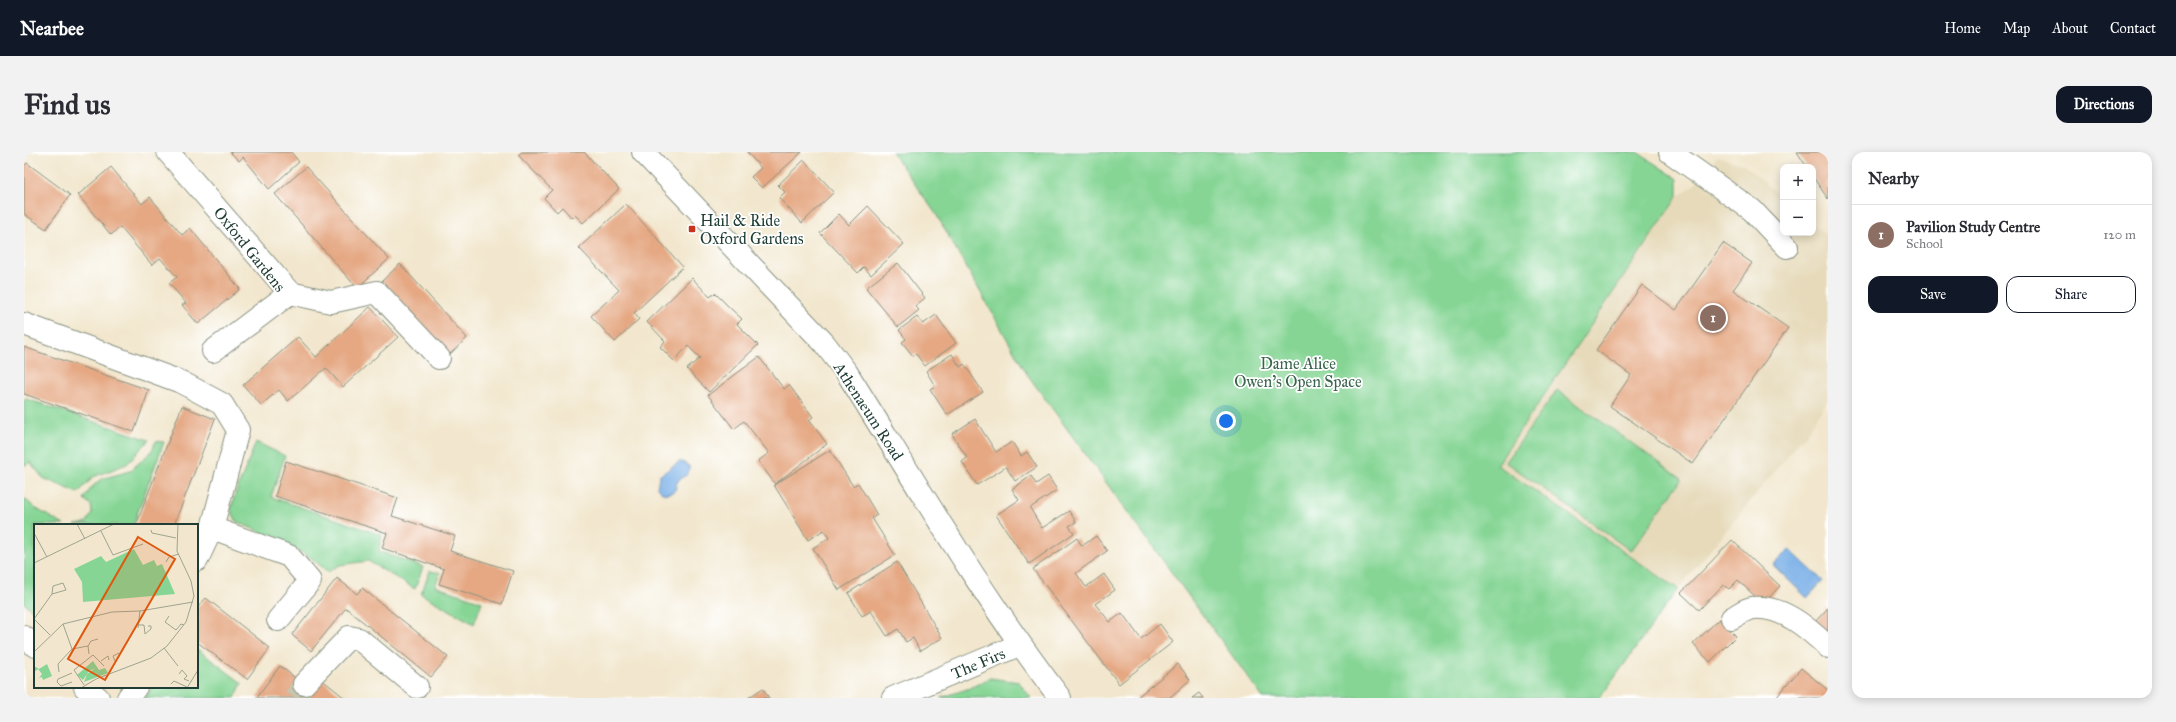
<!DOCTYPE html>
<html lang="en">
<head>
<meta charset="utf-8">
<style>
  :root { --surface:#fff; --page:#f2f2f3; --text:#2b2b33; --muted:#7c7c81; --line:#e1e1e2; --accent:#111827 }
  body { margin:0; font-family:"IM FELL Great Primer",serif; background:var(--page); color:var(--text) }
  .controls { position:absolute; right:12px; top:12px; display:grid; overflow:hidden; border-radius:8px; box-shadow:0 2px 10px #0003 }
  .controls button { width:36px; height:36px; display:grid; place-items:center; padding:0; border:0; border-bottom:1px solid var(--line); background:var(--surface); color:var(--text); font:20px sans-serif }
  .you { position:absolute; left:1202px; top:269px; width:14px; height:14px; margin:-10px; border:3px solid #fff; border-radius:50%; background:#1a73e8; box-shadow:0 0 0 6px #1a73e833 }
  .badge { display:grid; place-items:center; width:26px; height:26px; border-radius:50%; background:var(--accent); color:#fff; font-size:13px; font-weight:700 }
  .pin { position:absolute; translate:-50% -50%; border:2px solid #fff; box-shadow:0 1px 4px #0006 }
  .list { margin:0; padding:0; list-style:none }
  h2 { display:flex; justify-content:space-between; align-items:center; height:52px; margin:0; padding:0 16px; font-size:17px }
  h2 small { font-size:13px; font-weight:400; color:var(--muted) }
  .list li { display:grid; grid-template-columns:26px 1fr auto; gap:12px; align-items:center; box-sizing:border-box; height:60px; padding:0 16px; border-top:1px solid var(--line) }
  .list b { display:block; font-size:15px; white-space:nowrap }
  .list p { margin:0; font-size:13px; white-space:nowrap; color:var(--muted) }
  .list em { font-size:13px; font-style:normal; color:var(--muted) }
  .actions { display:flex; gap:8px; padding:12px 16px }
  .actions a { flex:1; padding:9px 0; border:1px solid var(--accent); border-radius:12px; text-align:center; font-size:14px; color:var(--accent) }
  .actions .main { background:var(--accent); color:#fff }
  .map { position:relative; flex:none; width:1804px; height:546px; overflow:hidden; border-radius:12px }
  header { display:flex; align-items:center; gap:24px; box-sizing:border-box; height:56px; padding:0 20px; background:var(--accent); color:#fff }
  header strong { font-size:19px }
  nav { display:flex; gap:22px; margin-inline-start:auto; font-size:14px }
  .intro { display:flex; align-items:center; justify-content:space-between; box-sizing:border-box; height:96px; padding:0 24px }
  h1 { margin:0; font-size:28px }
  .button { padding:10px 18px; border-radius:12px; background:var(--accent); color:#fff; font-size:14px; font-weight:700 }
  main { display:flex; gap:24px; padding:0 24px }
  aside { flex:1; background:var(--surface); border-radius:12px; box-shadow:0 2px 10px #0003 }
  .map>svg:first-child { display:block }
  .built { fill:#e6daba }
  .green { fill:#86d595; stroke:#528964 }
  .water { fill:#78afe7; stroke:#4c768e }
  .building { fill:#e5a883 }
  .lines { fill:none; stroke-linecap:round; stroke-linejoin:round }
  .minor-tunnel { stroke:#c8c5af; stroke-width:22; stroke-dasharray:22 11; stroke-linecap:butt }
  .minor-casing { stroke:#889281; stroke-width:24 }
  .minor { stroke:#fff; stroke-width:22 }
  .poi-dot { fill:#c8321e; stroke:#fff; stroke-width:1.5 }
  .labels { text-anchor:middle; stroke-width:3.5; stroke-linejoin:round; paint-order:stroke }
  .poi-label { font-size:16px; fill:#1f3d34; stroke:#fff; text-anchor:start }
  .street-label { font-size:16px; fill:#1f3d34; stroke:#fff }
  .park-label { font-size:16px; fill:#39634c; stroke:#fff }
  .inset-road { fill:none; stroke:#9ea390; stroke-width:1 }
  .view { fill:#de580e; fill-opacity:0.15; stroke:#de580e; stroke-width:2 }
  .inset-edge { fill:none; stroke:#1f3d34; stroke-width:2 }
</style>
</head>
<body>
<header>
<strong>Nearbee</strong>
<nav><a>Home</a><a>Map</a><a>About</a><a>Contact</a></nav>
</header>
<div class="intro"><h1>Find us</h1><a class="button">Directions</a></div>
<main>
<div class="map">
<svg width="1804" height="546" viewBox="0 0 1804 546">
  <rect width="100%" height="100%" fill="#fff"/>
  <filter id="ink" filterUnits="userSpaceOnUse"><feTurbulence type="fractalNoise" baseFrequency=".025" numOctaves="2"/><feDisplacementMap in="SourceGraphic" scale="8" xChannelSelector="R" yChannelSelector="G"/><feConvolveMatrix kernelMatrix="1 2 1 2 8 2 1 2 1" color-interpolation-filters="sRGB"/></filter>
  <filter id="wash" filterUnits="userSpaceOnUse"><feTurbulence type="fractalNoise" baseFrequency=".012" numOctaves="4" result="noise"/><feDisplacementMap in="SourceGraphic" scale="16" xChannelSelector="R" yChannelSelector="G"/><feGaussianBlur stdDeviation="0.9" result="paint"/><feColorMatrix in="noise" values="0 0 0 0 0 0 0 0 0 0 0 0 0 0 0 0 0 1.4 0 .05"/><feComposite in="paint" operator="in"/></filter>
  <g filter="url(#wash)">
    <rect width="100%" height="100%" fill="#f2e7ce"/>
    <path class="built" d="M1693,4L1720,13L1759,46V81H1789V72L1804,85V247L1784,279L1654,437L1473,313L1654,44L1670,33Z"/>
    <g class="green">
      <path d="M868,0H1613L1654,27V44L1473,313L1654,437L1576,546H1239L1003,222L912,62Z"/>
      <path d="M1533,238L1658,327L1607,399L1482,310Z"/>
      <path d="M0,246L125,288L103,312L69,325L54,341L19,326L6,310L0,314Z"/>
      <path d="M132,289L140,290L109,373H51L62,371L68,362L67,353L60,347L67,336L77,327L106,319L127,300Z"/>
      <path d="M232,290L261,304L247,345L358,383L355,399L399,415L391,437L344,409L316,413L304,420L286,405L255,388L213,370L207,358L210,345Z"/>
      <path d="M0,346L11,356L40,373H11V461L0,451Z"/>
      <path d="M406,419L416,421L411,434L458,450L450,472L397,442Z"/>
      <path d="M173,497L218,531L211,546H121L128,535H173Z"/>
      <path d="M966,526L995,530L1007,546H916L946,536Z"/>
    </g>
    <g class="water">
      <path d="M655,310H659L665,314C667,326 656,323 653,331C651,335 653,337 649,340C642,343 637,342 633,336L635,324Z"/>
      <path d="M1765,397L1799,429L1783,446L1749,413Z"/>
    </g>
    <g id="blocks">
      <g class="building">
        <path d="M206,0H267L275,10L245,37L219,5L215,9Z"/>
        <path d="M498,0H560L595,37L559,71L551,63L548,66L538,55L533,60L520,46L528,38L494,3Z"/>
        <path d="M723,0H778L738,36L727,25L737,16Z"/>
        <path d="M1773,0H1804V47L1789,25V15H1783Z"/>
        <path d="M780,8L810,40L778,71L755,46L761,40L754,33Z"/>
        <path d="M3,11L46,43L22,77L0,62V14Z"/>
        <path d="M87,15L118,52L126,45L158,83L166,76L216,137L174,172L158,153L162,151L145,131L153,125L136,106L128,113L96,75L87,83L54,43Z"/>
        <path d="M282,15L365,107L333,136L251,42Z"/>
        <path d="M602,52L659,115L610,161L615,167L591,190L567,164L595,138L555,96Z"/>
        <path d="M844,54L880,92L847,123L840,115L834,121L796,81L815,62L825,73Z"/>
        <path d="M1699,91L1728,111L1709,138L1764,176L1669,312L1586,254L1607,223L1572,198L1618,133L1652,158Z"/>
        <path d="M874,111L901,146L891,154L895,158L874,175L842,136Z"/>
        <path d="M376,112L443,186L425,203L358,129Z"/>
        <path d="M668,126L686,145L691,141L705,155L718,167L713,172L734,193L685,240L663,217L676,206L664,194L650,209L636,195L641,189L623,170Z"/>
        <path d="M346,155L374,185L319,235L302,216L264,249L255,238L237,253L219,233L274,185L292,205Z"/>
        <path d="M912,163L932,191L901,214L892,202L889,204L878,190L882,187L875,178L893,165L899,172Z"/>
        <path d="M0,195L125,238L110,280L0,242Z"/>
        <path d="M928,202L936,215L940,212L959,240L923,263L906,237L911,234L902,219Z"/>
        <path d="M735,205L760,237L765,233L789,265L785,268L803,292L751,332L734,309L745,301L720,269L710,277L684,243Z"/>
        <path d="M158,254L191,267L150,373H112Z"/>
        <path d="M951,267L972,300L988,290L997,304L1003,300L1013,315L991,329L982,315L953,333L938,310L943,306L928,282Z"/>
        <path d="M806,298L829,334L834,331L853,363L848,366L871,403L815,438L789,396L805,386L800,378L784,388L750,333Z"/>
        <path d="M262,309L374,346L368,364L431,384L426,399L489,419L478,452L415,432L420,417L358,396L363,381L251,344Z"/>
        <path d="M1007,324L1012,332L1024,324L1033,338L1006,356L1018,376L1045,359L1052,370L1045,374L1050,381L1005,412L972,363L995,348L988,337Z"/>
        <path d="M1072,384L1083,399L1052,421L1062,435L1080,422L1091,438L1071,452L1086,470L1098,461L1117,487L1136,472L1149,490L1095,532L1009,417L1053,386L1058,394Z"/>
        <path d="M1708,388L1756,434L1739,452L1714,428L1705,437L1699,433L1675,458L1657,441Z"/>
        <path d="M873,410L918,486L896,499L889,486L882,490L874,477L863,484L847,459L838,464L824,441Z"/>
        <path d="M313,426L333,442L338,436L424,505L407,525L322,456L287,499L268,483Z"/>
        <path d="M182,446L246,496L223,527L173,490V456Z"/>
        <path d="M1804,456V485L1789,472Z"/>
        <path d="M1695,467L1712,484L1686,510L1669,492Z"/>
        <path d="M1154,512L1166,528L1145,546H1112Z"/>
        <path d="M256,514L283,535L292,523L321,546H232Z"/>
        <path d="M1777,516L1804,538V546H1752Z"/>
        <path d="M739,536L745,546H724Z"/>
        <path d="M1175,541L1179,546H1168Z"/>
      </g>
    </g>
  </g>
  <g filter="url(#ink)">
    <use href="#blocks" fill-opacity="0" stroke="#889281" stroke-width="1"/>
    <g class="lines">
      <path class="minor-tunnel" d="M271,546L280,532"/>
      <g class="minor-casing">
        <g id="minor">
          <path d="M144,0L266,141L189,199"/>
          <path d="M619,0L800,191L823,221C892,331 957,443 1036,546"/>
          <path d="M1646,0L1728,58L1763,95"/>
          <path d="M266,141L307,150L353,140L415,206"/>
          <path d="M0,172L157,230L198,252L214,278L188,376L173,408"/>
          <path d="M188,376L265,404L286,429L254,468"/>
          <path d="M1708,466C1714,463 1721,457 1728,456C1758,453 1784,476 1804,495"/>
          <path d="M0,485L11,494"/>
          <path d="M280,532L325,485L335,487L393,535"/>
          <path d="M61,535L74,546"/>
          <path d="M104,546L112,535"/>
          <path d="M869,546L995,493"/>
        </g>
      </g>
      <use href="#minor" class="minor"/>
    </g>
  </g>
  <rect class="poi-dot" x="664" y="73" width="8" height="8" rx="2"/>
  <g class="labels">
    <g class="poi-label">
      <text x="676" y="74">Hail &amp; Ride<tspan x="676" dy="18">Oxford Gardens</tspan></text>
    </g>
    <g class="street-label">
      <text transform="translate(226 97) rotate(51)" y="6">Oxford Gardens</text>
      <text transform="translate(845 259) rotate(57)" y="6">Athenaeum Road</text>
      <text transform="translate(954 511) rotate(-23)" y="6">The Firs</text>
    </g>
    <g class="park-label">
      <text x="1274" y="217">Dame Alice<tspan x="1274" dy="18">Owen's Open Space</tspan></text>
    </g>
  </g>
  <g transform="translate(10 372)">
    <rect width="164" height="164" fill="#f2e7ce"/>
    <path d="M100,25L109,41L120,36L123,42L128,40L141,70L49,78L48,58L40,45L67,32L72,38ZM59,137L65,146L71,144L74,149L50,158L53,150L61,144L55,147L49,156L43,151ZM13,140L18,152L9,156L8,153L5,154L8,150L4,145L0,148V142L5,145Z" fill="#86d595"/>
    <path class="inset-road" d="M43,0L51,15M117,6L118,9L142,14M67,7L79,31L109,20M0,9L13,33M132,38L135,33L145,30M0,39L80,0M29,59L32,66L18,70L19,62ZM135,92L131,98L142,106L147,100L150,101M0,95L18,70M0,95L16,111M29,100L38,125L54,122L55,130M104,101H110L111,110L117,105V102H114M104,104L106,87M54,122L57,117L64,115M130,124L144,142M0,128L29,100L78,88L106,87L159,78M67,137L74,132L75,136M81,137L79,132L85,129M25,148L24,140L38,125M145,150L148,146L153,152L150,155L155,157M38,158L27,162L23,158L24,155L38,149M137,160L140,157L153,163M50,161L40,146L59,131L70,142M47,164L62,155L117,134L133,122L152,98L160,72L157,57L143,27L144,0M153,164L164,146"/>
    <path class="view" d="M104,13L141,35L71,156L34,135Z"/>
    <rect width="164" height="164" class="inset-edge"/>
  </g>
</svg>
<div class="controls">
<button>+</button>
<button>−</button>
</div>
<div class="you"></div>
<div class="pin badge" style="left:1689px;top:166px;background:#8d6e63">1</div>
</div>
<aside>
<h2>Nearby<small></small></h2>
<ul class="list">
<li><span class="badge" style="background:#8d6e63">1</span><div><b>Pavilion Study Centre</b><p>School</p></div><em>120 m</em></li>
</ul>
<div class="actions"><a class="main">Save</a><a>Share</a></div>
</aside>
</main>
</body>
</html>
